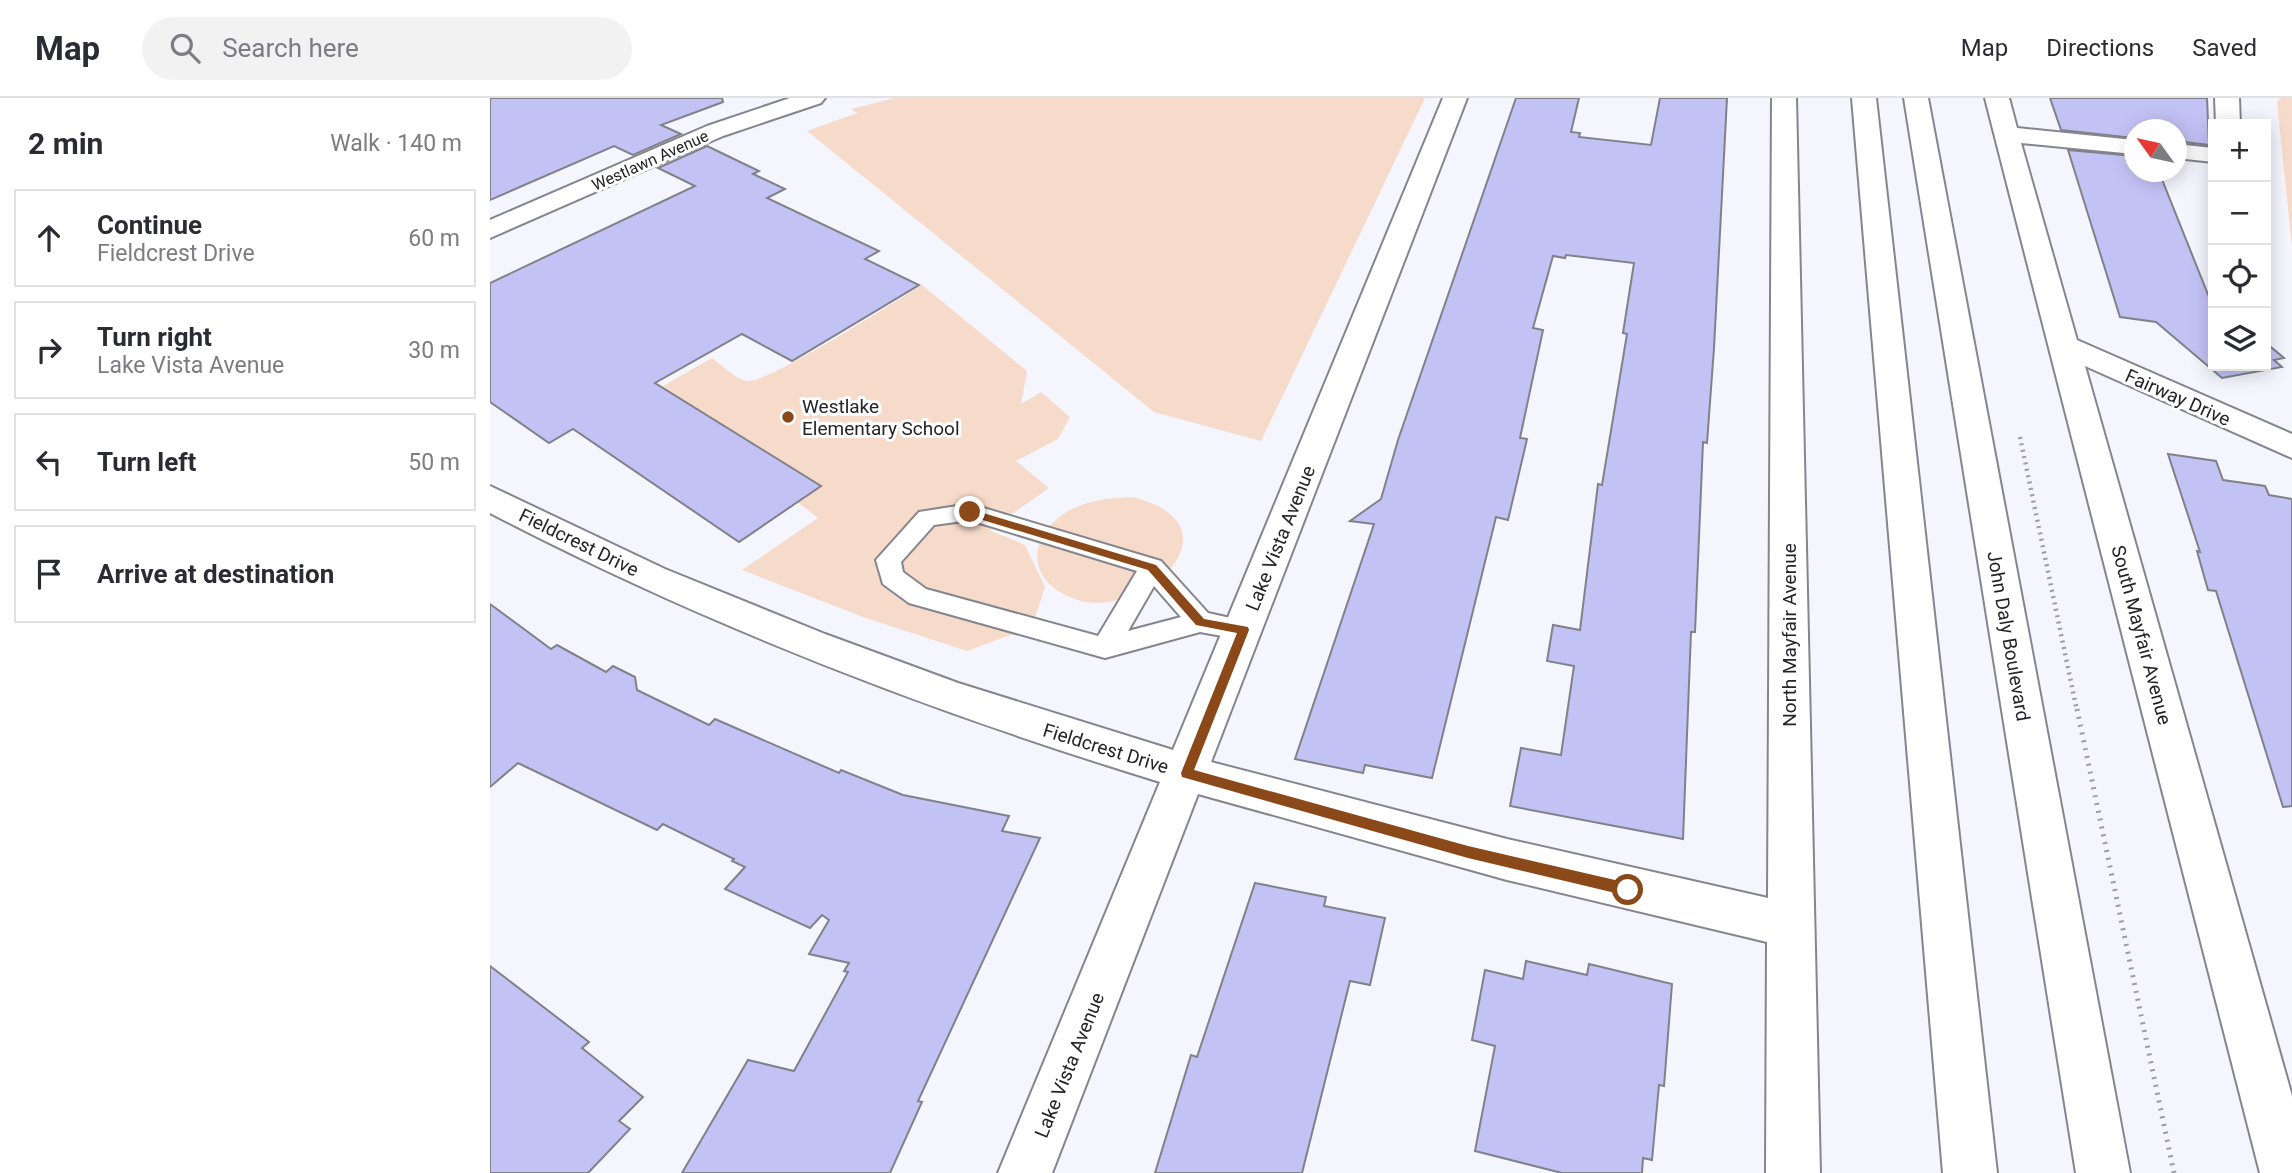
<!DOCTYPE html>
<html lang="en">
<head>
<meta charset="utf-8">
<style>
  :root { --surface:#fff; --page:#f2f2f3; --text:#2b2b33; --muted:#7c7c81; --line:#e1e1e2 }
  body { margin:0; font-family:Roboto,sans-serif; background:var(--page); color:var(--text) }
  .controls { position:absolute; right:21px; top:21px; display:grid; overflow:hidden; border-radius:0px; box-shadow:0 4px 18px #0003 }
  .controls button { width:63px; height:63px; display:grid; place-items:center; padding:0; border:0; border-bottom:2px solid var(--line); background:var(--surface); color:var(--text); font:35px sans-serif }
  .compass { position:absolute; left:1634px; top:21px; width:63px; height:63px; border-radius:50%; background:var(--surface); box-shadow:0 4px 18px #0003; rotate:303deg }
  .stop { position:absolute; width:21px; height:21px; margin:-16px; border:5px solid #8b4818; border-radius:50%; background:#fff }
  .stop.end { background:#8b4818; border-color:#fff; box-shadow:0 2px 7px #0008 }
  .list { margin:0; padding:0; list-style:none }
  h2 { display:flex; justify-content:space-between; align-items:center; height:91px; margin:0; padding:0 28px; font-size:30px }
  h2 small { font-size:23px; font-weight:400; color:var(--muted) }
  .list li { display:grid; grid-template-columns:46px 1fr auto; gap:21px; align-items:center; box-sizing:border-box; height:98px; margin:0 14px 14px; padding:0 14px; border:2px solid var(--line); border-radius:0px }
  .list b { display:block; font-size:26px; white-space:nowrap }
  .list p { margin:0; font-size:23px; white-space:nowrap; color:var(--muted) }
  .list em { font-size:23px; font-style:normal; color:var(--muted) }
  .icon { flex:none; width:38px; height:38px; fill:none; stroke:currentColor; stroke-width:2; stroke-linecap:round; stroke-linejoin:round }
  .map { position:relative; flex:none; width:1802px; height:1075px; overflow:hidden }
  header { display:flex; align-items:center; gap:42px; box-sizing:border-box; height:98px; padding:0 35px; background:var(--surface); border-bottom:2px solid var(--line) }
  header strong { font-size:33px }
  nav { display:flex; gap:38px; margin-inline-start:auto; font-size:24px }
  .search { width:490px; height:63px; background:var(--page); display:flex; align-items:center; gap:18px; box-sizing:border-box; padding:0 24px; border-radius:38px; color:var(--muted); font-size:26px }
  main { display:flex }
  aside { flex:1; background:var(--surface) }
  .map>svg:first-child { display:block }
  .green { fill:#f7dbca }
  .building { fill:#c3c2f5; stroke:#81818a; stroke-width:2 }
  .lines { fill:none; stroke-linecap:round; stroke-linejoin:round }
  .lane-casing { stroke:#85858e; stroke-width:4 }
  .street-casing { stroke:#85858e; stroke-width:4 }
  .primary-casing { stroke:#85858e; stroke-width:4 }
  .path-far1 { stroke:#9d9da4; stroke-width:4.5; stroke-dasharray:2 4.5; stroke-linecap:butt }
  .path { stroke:#9d9da4; stroke-width:5; stroke-dasharray:2 6; stroke-linecap:butt }
  .lane { fill:#fff; fill-rule:evenodd }
  .street { fill:#fff; fill-rule:evenodd }
  .primary { fill:#fff; fill-rule:evenodd }
  .route { fill:#8b4818 }
  .poi-dot { fill:#8b4818; stroke:#fff; stroke-width:2.5 }
  .labels { text-anchor:middle; stroke-width:6; stroke-linejoin:round; paint-order:stroke }
  .far-street-label { font-size:16px; fill:#242428; stroke:#fff }
  .street-label { font-size:19px; fill:#242428; stroke:#fff }
  .poi-label { font-size:19px; fill:#242428; stroke:#fff; text-anchor:start }
</style>
</head>
<body>
<header>
<strong>Map</strong>
<div class="search"><svg class="icon" aria-label="search" viewBox="0 0 24 24"><circle cx="10" cy="10" r="6"/><path d="M15 15l6 6"/></svg>Search here</div>
<nav><a>Map</a><a>Directions</a><a>Saved</a></nav>
</header>
<main>
<aside>
<h2>2 min<small>Walk · 140 m</small></h2>
<ul class="list">
<li><svg class="icon" aria-label="ahead" viewBox="0 0 24 24"><path d="M12 20V5M6 11l6-6 6 6"/></svg><div><b>Continue</b><p>Fieldcrest Drive</p></div><em>60 m</em></li>
<li><svg class="icon" aria-label="right" viewBox="0 0 24 24"><path d="M7 20v-9h11M14 6l5 5-5 5"/></svg><div><b>Turn right</b><p>Lake Vista Avenue</p></div><em>30 m</em></li>
<li><svg class="icon" aria-label="left" viewBox="0 0 24 24"><path d="M17 20v-9H6M10 6l-5 5 5 5"/></svg><div><b>Turn left</b></div><em>50 m</em></li>
<li><svg class="icon" aria-label="arrive" viewBox="0 0 24 24"><path d="M6 21V4h12l-3 4 3 4H6"/></svg><div><b>Arrive at destination</b></div></li>
</ul>
</aside>
<div class="map">
<svg width="1802" height="1075" viewBox="0 0 1802 1075">
  <rect width="100%" height="100%" fill="#f5f5fe"/>
  <g class="green">
    <path d="M405,0H935L771,343L664,314L317,33L367,15L361,11Z"/>
    <path d="M1791,0H1802V149L1787,4Z"/>
    <path d="M432,187L537,273L531,306L551,294L580,319L568,341L526,363L559,390L499,432L535,447L555,489L542,529L477,553L373,519L252,472L328,420L306,403L329,387L197,305L166,292L222,260C232,267 246,282 258,283C281,284 404,204 432,187Z"/>
    <path d="M642,399C758,427 649,528 582,500C538,483 536,441 575,415C596,402 619,400 642,399Z"/>
  </g>
  <g class="building">
    <path d="M0,0H232L233,4L171,27L191,36L143,57L124,48L0,102Z"/>
    <path d="M1026,0H1089L1081,34L1090,35L1089,39L1161,47L1170,0H1237L1224,250L1217,345L1213,344L1205,534H1201L1193,741L1020,708L1031,650L1071,657L1084,568L1057,563L1063,527L1090,532L1108,386L1112,387L1137,236L1133,235L1144,165L1076,157L1075,160L1063,158L1043,230L1053,232L1030,340L1037,341L1018,422L1006,419L942,680L875,667L873,675L805,661L884,426L860,423L891,401L908,342Z"/>
    <path d="M1560,0H1717L1719,47L1686,43V32H1644V40L1571,32Z"/>
    <path d="M217,48L269,73L263,76L295,91L277,100L389,153L375,161L429,187L302,263L252,236L165,285L331,388L249,444L83,331L59,345L0,304V185L205,88L168,70Z"/>
    <path d="M1578,52L1644,58V74H1669L1719,199L1723,203V268H1776V245L1794,260L1784,262L1792,269L1732,280L1666,224L1630,219Z"/>
    <path d="M1678,356L1726,363L1733,382L1775,388L1779,397L1802,401V708L1793,709L1726,493L1718,492L1707,453L1710,454Z"/>
    <path d="M0,506L61,551L67,547L116,574L123,568L145,579L147,592L219,627L225,621L349,675L351,672L413,697L519,718L512,733L550,740L428,1003L432,1004L400,1075H192L258,962L304,973L358,874L354,873L359,865L319,856L339,822L332,817L320,830L235,791L255,769L242,763L244,761L173,726L167,732L28,665L0,689Z"/>
    <path d="M765,785L836,799L834,808L895,820L880,887L860,883L812,1075H665L701,957L707,959Z"/>
    <path d="M1036,863L1097,877L1099,866L1182,886L1174,988L1169,987L1162,1062L1153,1060L1152,1075H1072L985,1053L1005,948L982,942L995,872L1033,881Z"/>
    <path d="M0,868L99,944L92,950L153,999L129,1023L140,1031L98,1075H0Z"/>
  </g>
  <g class="lines">
    <g class="lane-casing">
      <path id="lane" d="M480,406L671,463L718,515L763,525L767,532L763,539L754,542L710,534L615,560L419,505L393,486L386,462L429,414ZM480,422L647,473L608,538L436,491L413,474L411,464L444,427ZM664,488L691,519L638,533Z"/>
    </g>
    <g class="street-casing">
      <g id="street">
        <path d="M300,0H335L331,5L233,38L0,140V122L217,28Z"/>
        <path d="M953,0H977L721,664L1017,741L1278,800L1282,0H1306L1330,1075H1276L1277,844L1017,782L708,696L562,1075H508L670,684C439,613 215,527 0,415V388L175,471L335,536L468,585L683,652Z"/>
        <path d="M1495,0H1519L1527,30L1644,42V56L1531,45L1587,242L1802,336V360L1595,268L1802,998V1075H1770Z"/>
        <path d="M1725,0H1749L1750,26H1726Z"/>
        <path d="M1686,46L1723,50V64L1686,60Z"/>
      </g>
    </g>
    <g class="primary-casing">
      <g id="primary">
        <path d="M1362,0H1386L1507,1075H1453Z"/>
        <path d="M1414,0H1438L1640,1075H1586Z"/>
      </g>
    </g>
    <path class="path-far1" d="M1530,339L1587,613"/>
    <path class="path" d="M1587,611L1684,1075"/>
    <use href="#lane" class="lane"/>
    <use href="#street" class="street"/>
    <use href="#primary" class="primary"/>
  </g>
  <path class="route" d="M480,411L666,467L714,521L758,529L759,532L704,672L978,748L1138,785L1142,787V796L1138,798L978,760L692,679L691,675L747,535L706,527L658,472L476,417V412Z"/>
  <circle class="poi-dot" cx="298" cy="319" r="7"/>
  <g class="labels">
    <g class="far-street-label">
      <text transform="translate(160 62) rotate(-24)" y="6">Westlawn Avenue</text>
    </g>
    <g class="street-label">
      <text transform="translate(1688 299) rotate(24)" y="7">Fairway Drive</text>
      <text transform="translate(790 440) rotate(-68)" y="7">Lake Vista Avenue</text>
      <text transform="translate(89 444) rotate(26)" y="7">Fieldcrest Drive</text>
      <text transform="translate(1299 537) rotate(-90)" y="7">North Mayfair Avenue</text>
      <text transform="translate(1652 537) rotate(75)" y="7">South Mayfair Avenue</text>
      <text transform="translate(1519 538) rotate(80)" y="7">John Daly Boulevard</text>
      <text transform="translate(616 650) rotate(17)" y="7">Fieldcrest Drive</text>
      <text transform="translate(579 967) rotate(-68)" y="7">Lake Vista Avenue</text>
    </g>
    <g class="poi-label">
      <text x="312" y="315">Westlake<tspan x="312" dy="22">Elementary School</tspan></text>
    </g>
  </g>
</svg>
<div class="controls">
<button>+</button>
<button>−</button>
<button><svg class="icon" aria-label="locate" viewBox="0 0 24 24"><circle cx="12" cy="12" r="6"/><path d="M12 2v4M12 18v4M2 12h4M18 12h4"/></svg></button>
<button><svg class="icon" aria-label="layers" viewBox="0 0 24 24"><path d="M12 4l9 5-9 5-9-5zM3 14l9 5 9-5"/></svg></button>
</div>
<svg class="compass" viewBox="-18 -18 36 36"><path d="M0-13l5 13h-10z" fill="#e53935"/><path d="M0 13l5-13h-10z" fill="#7c7c81"/></svg>
<div class="stop" style="left:1138px;top:792px"></div>
<div class="stop end" style="left:480px;top:414px"></div>
</div>
</main>
</body>
</html>
